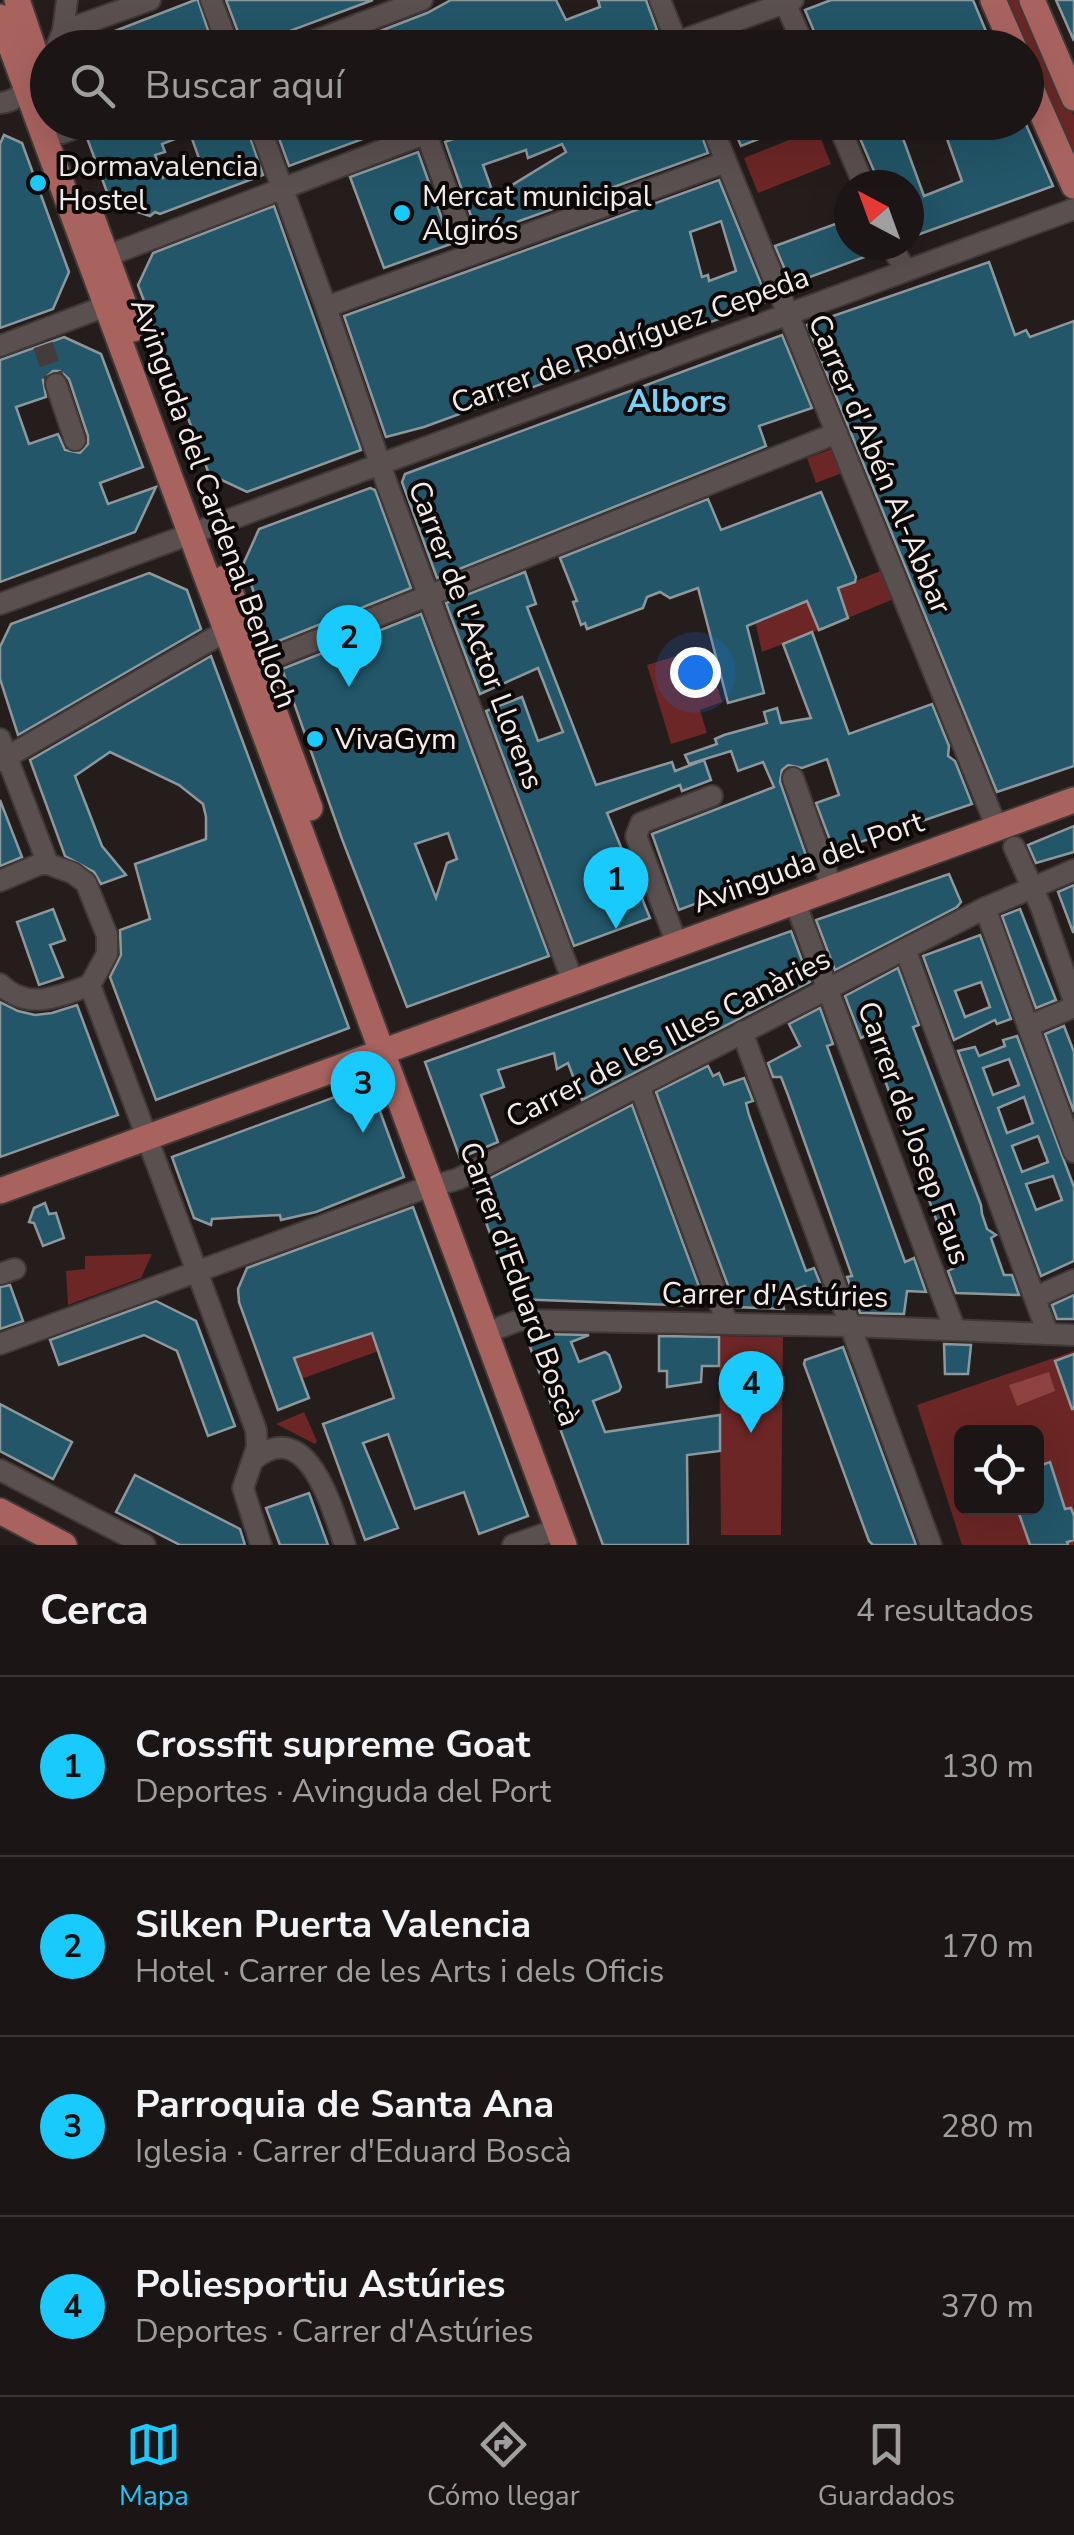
<!DOCTYPE html>
<html lang="es">
<head>
<meta charset="utf-8">
<style>
  :root { --surface:#1c1515; --page:#292222; --text:#f1f3f6; --muted:#a09fa0; --line:#3a3434; --accent:#19cafc }
  body { margin:0; font-family:"Nunito Sans",sans-serif; background:var(--page); color:var(--text) }
  .controls { position:absolute; right:30px; bottom:30px; display:grid; overflow:hidden; border-radius:15px; box-shadow:0 10px 40px #0002 }
  .controls button { width:90px; height:90px; display:grid; place-items:center; padding:0; border:0; border-bottom:2px solid var(--line); background:var(--surface); color:var(--text); font:50px sans-serif }
  .compass { position:absolute; left:834px; top:170px; width:90px; height:90px; border-radius:50%; background:var(--surface); box-shadow:0 10px 40px #0002; rotate:319deg }
  .you { position:absolute; left:695px; top:672px; width:35px; height:35px; margin:-25px; border:8px solid #fff; border-radius:50%; background:#1a73e8; box-shadow:0 0 0 15px #1a73e833 }
  .badge { display:grid; place-items:center; width:65px; height:65px; border-radius:50%; background:var(--accent); color:#111; font-size:32px; font-weight:700 }
  .pin { position:absolute; translate:-50% -82px; filter:drop-shadow(0 2px 5px #0008) }
  .pin::after { content:''; position:absolute; top:52px; width:35px; height:30px; background:inherit; clip-path:polygon(0 0,100% 0,50% 100%) }
  .list { margin:0; padding:0; list-style:none }
  h2 { display:flex; justify-content:space-between; align-items:center; height:130px; margin:0; padding:0 40px; font-size:42px }
  h2 small { font-size:32px; font-weight:400; color:var(--muted) }
  .list li { display:grid; grid-template-columns:65px 1fr auto; gap:30px; align-items:center; box-sizing:border-box; height:180px; padding:0 40px; border-top:2px solid var(--line) }
  .list b { display:block; font-size:38px; white-space:nowrap }
  .list p { margin:0; font-size:32px; white-space:nowrap; color:var(--muted) }
  .list em { font-size:32px; font-style:normal; color:var(--muted) }
  .icon { flex:none; width:55px; height:55px; fill:none; stroke:currentColor; stroke-width:2; stroke-linecap:round; stroke-linejoin:round }
  .map { position:relative; flex:none; width:1074px; height:1545px; overflow:hidden }
  .search { position:absolute; background:var(--surface); box-shadow:0 10px 40px #0002; left:30px; right:30px; top:30px; height:110px; display:flex; align-items:center; gap:25px; box-sizing:border-box; padding:0 35px; border-radius:55px; color:var(--muted); font-size:38px }
  .sheet { height:850px; background:var(--surface) }
  nav { display:flex; justify-content:space-around; align-items:center; box-sizing:border-box; height:140px; border-top:2px solid var(--line); background:var(--surface); font-size:28px; color:var(--muted) }
  nav a { display:grid; justify-items:center; gap:5px }
  nav .on { color:var(--accent) }
  .map>svg:first-child { display:block }
  .green { fill:#6b2625; fill-rule:evenodd }
  .water { fill:#8f4340 }
  .building { fill:#225668; stroke:#8d989c; stroke-width:2.5; fill-rule:evenodd }
  .lines { fill:none; stroke-linecap:round; stroke-linejoin:round }
  .minor-tunnel { stroke:#443b3b; stroke-width:20; stroke-dasharray:20 10; stroke-linecap:butt }
  .minor-casing { stroke:#403938; stroke-width:24 }
  .major-casing { stroke:#403938; stroke-width:29 }
  .minor { stroke:#5a504f; stroke-width:20 }
  .major { stroke:#a8635f; stroke-width:25 }
  .poi-dot { fill:#19cafc; stroke:#0b0807; stroke-width:4 }
  .labels { text-anchor:middle; stroke-width:8; stroke-linejoin:round; paint-order:stroke }
  .poi-label { font-size:30px; fill:#f2eceb; stroke:#0b0807; text-anchor:start }
  .street-label { font-size:30px; fill:#f2eceb; stroke:#0b0807 }
  .neighbourhood-label { font-size:32px; font-weight:bold; fill:#77d3f5; stroke:#0b0807 }
</style>
</head>
<body>
<div class="map">
<svg width="1074" height="1545" viewBox="0 0 1074 1545">
  <rect width="100%" height="100%" fill="#251c1c"/>
  <g class="green">
    <path d="M1008,0H1024L1074,116V156Z"/>
    <path d="M817,129L831,164L758,193L744,158Z"/>
    <path d="M832,449L842,473L816,483L807,458Z"/>
    <path d="M883,570L896,598L848,618L842,596H839L835,589Z"/>
    <path d="M807,601L819,630L762,652L755,621Z"/>
    <path d="M705,647L722,702L700,710L707,733L671,744L647,665Z"/>
    <path d="M152,1254L141,1278L68,1305L66,1271L85,1269V1256Z"/>
    <path d="M378,1331L384,1349L301,1379L294,1358Z"/>
    <path d="M719,1336L783,1337L781,1535H721Z"/>
    <path d="M1074,1351V1545H962L917,1405ZM962,1432H1036V1508H962Z"/>
    <path d="M304,1412L317,1441L315,1444L276,1424Z"/>
  </g>
  <path class="water" d="M1049,1372L1055,1391L1017,1406L1009,1385Z"/>
  <g class="building">
    <path d="M195,0H198L214,48H71Z"/>
    <path d="M226,0H373L244,48Z"/>
    <path d="M451,0H556L566,20L600,7L598,0H646L657,30L610,48H491L485,32L463,48H336L427,13Z"/>
    <path d="M831,0H973L993,48H821L805,10Z"/>
    <path d="M1056,0H1074V41Z"/>
    <path d="M123,122H245L263,175L160,214L155,212L150,216L111,203L87,138ZM190,133L201,164L163,178L155,155L165,152L162,144Z"/>
    <path d="M273,122H404V124L289,166Z"/>
    <path d="M498,122H697L708,153L478,236L445,142ZM562,144L566,152L494,196L483,165L526,150L528,158Z"/>
    <path d="M731,122H799V123L741,146Z"/>
    <path d="M853,122H897L924,196L962,181L941,122H1025L1053,186L909,238V185H880Z"/>
    <path d="M4,135L22,143L69,272L53,309L0,328V144Z"/>
    <path d="M418,152L451,244L384,268L350,177Z"/>
    <path d="M719,180L768,301L424,427L386,437L344,316ZM721,221L736,271L709,281L708,275L702,277L690,232Z"/>
    <path d="M274,206L361,450L247,492L209,474L138,285L153,253Z"/>
    <path d="M849,219V245H876L878,252L791,284L775,246Z"/>
    <path d="M989,262L1015,335L1026,330L1030,337L1074,321V766L997,792L807,325Z"/>
    <path d="M782,335L812,408L759,426L766,446L437,578L402,482L405,474Z"/>
    <path d="M64,337L101,354L143,467L100,483L108,504L156,487L135,532L0,582V360ZM53,371H60L69,379L88,436V444L80,453L65,450L58,434L29,444L16,407L46,397L43,380Z"/>
    <path d="M370,488L375,490L411,588L271,644L246,569L242,567L259,529Z"/>
    <path d="M821,492L856,577L855,582L838,588L848,618L819,630L807,601L747,626L764,693L728,703L698,588L670,598L660,592L647,597L643,608L587,629L585,623L581,625L573,602L577,601L560,558L708,499L721,530Z"/>
    <path d="M525,572L536,604L527,607L596,785L672,762L675,771L704,760L711,780L682,791L680,785L607,813L650,918L574,946L486,711L522,697L538,741L563,732L538,668L480,694L446,603Z"/>
    <path d="M149,573L187,590L201,629L18,735L0,679V647L11,624Z"/>
    <path d="M421,614L549,956L407,1007L342,839L282,669ZM448,833L457,859L447,863L436,898L415,844Z"/>
    <path d="M812,632L849,734L932,704L949,746L948,756L955,761L972,804L834,851L816,803L839,795L827,759L802,768L788,765L782,770L780,782L808,861L679,910L652,834L774,787L763,762L738,771L731,751L689,764L685,755L717,744L715,739L724,735L767,723L764,712L777,708L781,723L811,718L783,644Z"/>
    <path d="M211,656L349,1028L156,1100L110,977L121,955L120,930L150,919L135,864L206,839V817L203,804L179,785L110,752L75,776L102,846L126,875L101,884L94,872L65,856L30,760Z"/>
    <path d="M0,800L22,857L0,866Z"/>
    <path d="M1074,826V852L1036,863L1028,845Z"/>
    <path d="M949,874L961,902L957,907L835,970L816,920Z"/>
    <path d="M1074,885V932H1073L1058,892Z"/>
    <path d="M53,909L65,940L50,945L63,977L39,985L17,922Z"/>
    <path d="M1020,909L1056,1000L1036,1008L1002,916Z"/>
    <path d="M791,931L810,982L582,1100L568,1063L557,1069L554,1053L498,1070L504,1087L481,1095L498,1142L460,1158L425,1062Z"/>
    <path d="M980,935L1011,1019L997,1024L995,1020L954,1040L923,956ZM981,982L990,1007L965,1017L955,991Z"/>
    <path d="M898,968L919,1025L913,1027L981,1205L982,1214L987,1229L996,1235L991,1238L1004,1275H1012L1019,1295L956,1293L948,1271L954,1268L880,1067L868,1035L861,1038L845,996Z"/>
    <path d="M0,1002L18,1011L35,1015L52,1013L77,1005L118,1115L0,1157Z"/>
    <path d="M820,1008L833,1044L827,1046L835,1068L905,1262L914,1258L926,1292L907,1291L904,1314L860,1313L847,1277L852,1276L788,1095L781,1077H773L768,1063L800,1046L789,1024Z"/>
    <path d="M1064,1026L1074,1052V1112L1045,1034Z"/>
    <path d="M1017,1036L1074,1187V1261L1041,1276L958,1051L975,1047L979,1056L1005,1046L1003,1040ZM1009,1059L1019,1085L993,1095L983,1068ZM1024,1097L1033,1123L1007,1133L998,1108ZM1038,1136L1048,1162L1022,1172L1012,1146ZM1053,1176L1062,1200L1036,1210L1026,1184Z"/>
    <path d="M708,1066L713,1076L719,1073L724,1085L744,1078L753,1101L746,1103L749,1115L766,1163L806,1271L814,1268L822,1288L810,1294L805,1286L780,1295L784,1309L736,1307L656,1092Z"/>
    <path d="M370,1084L404,1177L316,1212L281,1220L280,1215L241,1217L212,1219L211,1225L194,1218L172,1157Z"/>
    <path d="M632,1105L704,1300L699,1306L514,1299L473,1187Z"/>
    <path d="M45,1203L49,1214L56,1213L64,1238L43,1246L34,1223L29,1222L34,1208Z"/>
    <path d="M413,1207L528,1516L479,1534L464,1492L415,1509L388,1434L363,1443L398,1528L365,1540L323,1424L394,1398L372,1333L294,1358L309,1398L278,1410L239,1302L238,1289L247,1268Z"/>
    <path d="M10,1285L23,1321L0,1329V1287Z"/>
    <path d="M1074,1295V1319H1057L1052,1305Z"/>
    <path d="M156,1301L196,1321L235,1426L208,1436L177,1351L144,1335L59,1365L50,1340Z"/>
    <path d="M539,1334L589,1335L571,1342L579,1362L605,1352L609,1355L621,1387L619,1391L593,1401L605,1432L720,1415V1451L687,1455L688,1545H603L530,1347Z"/>
    <path d="M659,1336L719,1337V1366H702L701,1382L667,1387V1371H659Z"/>
    <path d="M944,1344L971,1345L968,1374H945Z"/>
    <path d="M843,1347L916,1545H873L869,1541L804,1364L805,1360Z"/>
    <path d="M1074,1354V1409H1072L1055,1361Z"/>
    <path d="M0,1404L72,1442L53,1479L0,1451Z"/>
    <path d="M1050,1462L1065,1509L1071,1508L1074,1516V1540L1067,1542L1068,1545H1030L1017,1508H1036V1467Z"/>
    <path d="M135,1475L240,1529L245,1545H180L116,1512Z"/>
    <path d="M309,1493L328,1545H280L266,1508Z"/>
  </g>
  <g class="lines">
    <path class="minor-tunnel" d="M43,345L56,384"/>
    <g class="minor-casing">
      <g id="minor">
        <path d="M211,0L229,48"/>
        <path d="M660,0L679,48"/>
        <path d="M785,3L805,48"/>
        <path d="M63,31L150,0"/>
        <path d="M56,48L63,31L67,0"/>
        <path d="M296,48L422,0"/>
        <path d="M661,48L793,0"/>
        <path d="M0,103C16,102 25,91 35,79"/>
        <path d="M258,122L326,307L470,255L426,133"/>
        <path d="M710,122L997,828"/>
        <path d="M837,122L864,185"/>
        <path d="M62,133L92,122"/>
        <path d="M890,245L906,270"/>
        <path d="M470,255L726,162"/>
        <path d="M94,261L456,122"/>
        <path d="M326,307L388,487L573,982"/>
        <path d="M0,346L106,306"/>
        <path d="M56,384L75,440"/>
        <path d="M0,604L1074,209"/>
        <path d="M257,664L837,433"/>
        <path d="M0,739L48,864L73,873L86,883L107,935V954L90,985L256,1430L257,1447L243,1488L261,1545"/>
        <path d="M0,761L226,631"/>
        <path d="M793,778L832,888"/>
        <path d="M1014,847L1041,907L1074,1001"/>
        <path d="M0,881L40,864H48"/>
        <path d="M795,902L955,1330"/>
        <path d="M985,908L1074,1152"/>
        <path d="M677,944L636,836L641,823L712,796"/>
        <path d="M905,949L1048,1334"/>
        <path d="M0,984C27,1011 58,997 90,985"/>
        <path d="M1028,1026L1074,1007"/>
        <path d="M742,1032L931,1545"/>
        <path d="M640,1088L727,1323"/>
        <path d="M0,1274L15,1269"/>
        <path d="M1036,1297L1074,1280"/>
        <path d="M501,1327L520,1320L851,1326L1074,1335"/>
        <path d="M0,1344L422,1189L458,1179L985,908L1074,870"/>
        <path d="M253,1460C308,1414 332,1509 345,1545"/>
        <path d="M0,1470L145,1545"/>
        <path d="M513,1545L558,1529"/>
      </g>
    </g>
    <g class="major-casing">
      <g id="major">
        <path d="M17,0L48,92"/>
        <path d="M993,0L1014,48"/>
        <path d="M1032,0L1074,98"/>
        <path d="M0,17L564,1545"/>
        <path d="M1026,77L1074,186"/>
        <path d="M90,212L133,329"/>
        <path d="M225,578L310,808"/>
        <path d="M0,1191L1074,800"/>
        <path d="M0,1511L64,1545"/>
      </g>
    </g>
    <use href="#minor" class="minor"/>
    <use href="#major" class="major"/>
  </g>
  <g class="poi-dot">
    <circle cx="38" cy="183" r="10"/>
    <circle cx="402" cy="213" r="10"/>
    <circle cx="315" cy="739" r="10"/>
  </g>
  <g class="labels">
    <g class="poi-label">
      <text x="58" y="176">Dormavalencia<tspan x="58" dy="34">Hostel</tspan></text>
      <text x="422" y="206">Mercat municipal<tspan x="422" dy="34">Algirós</tspan></text>
      <text x="335" y="749">VivaGym</text>
    </g>
    <g class="street-label">
      <text transform="translate(630 340) rotate(-20)" y="10">Carrer de Rodríguez Cepeda</text>
      <text transform="translate(880 464) rotate(67)" y="10">Carrer d'Abén Al-Abbar</text>
      <text transform="translate(214 503) rotate(70)" y="10">Avinguda del Cardenal Benlloch</text>
      <text transform="translate(476 635) rotate(69)" y="10">Carrer de l'Actor Llorens</text>
      <text transform="translate(808 862) rotate(-20)" y="10">Avinguda del Port</text>
      <text transform="translate(668 1038) rotate(-27)" y="10">Carrer de les Illes Canàries</text>
      <text transform="translate(914 1133) rotate(70)" y="10">Carrer de Josep Faus</text>
      <text transform="translate(520 1284) rotate(70)" y="10">Carrer d'Eduard Boscà</text>
      <text transform="translate(775 1295) rotate(1)" y="10">Carrer d'Astúries</text>
    </g>
    <g class="neighbourhood-label">
      <text x="677" y="412">Albors</text>
    </g>
  </g>
</svg>
<div class="controls">
<button><svg class="icon" aria-label="locate" viewBox="0 0 24 24"><circle cx="12" cy="12" r="6"/><path d="M12 2v4M12 18v4M2 12h4M18 12h4"/></svg></button>
</div>
<svg class="compass" viewBox="-18 -18 36 36"><path d="M0-13l5 13h-10z" fill="#e53935"/><path d="M0 13l5-13h-10z" fill="#a09fa0"/></svg>
<div class="you"></div>
<div class="pin badge" style="left:616px;top:929px">1</div>
<div class="pin badge" style="left:349px;top:687px">2</div>
<div class="pin badge" style="left:363px;top:1133px">3</div>
<div class="pin badge" style="left:751px;top:1433px">4</div>
<div class="search"><svg class="icon" aria-label="search" viewBox="0 0 24 24"><circle cx="10" cy="10" r="6"/><path d="M15 15l6 6"/></svg>Buscar aquí</div>
</div>
<section class="sheet">
<h2>Cerca<small>4 resultados</small></h2>
<ul class="list">
<li><span class="badge">1</span><div><b>Crossfit supreme Goat</b><p>Deportes · Avinguda del Port</p></div><em>130 m</em></li>
<li><span class="badge">2</span><div><b>Silken Puerta Valencia</b><p>Hotel · Carrer de les Arts i dels Oficis</p></div><em>170 m</em></li>
<li><span class="badge">3</span><div><b>Parroquia de Santa Ana</b><p>Iglesia · Carrer d'Eduard Boscà</p></div><em>280 m</em></li>
<li><span class="badge">4</span><div><b>Poliesportiu Astúries</b><p>Deportes · Carrer d'Astúries</p></div><em>370 m</em></li>
</ul>
</section>
<nav>
<a class="on"><svg class="icon" aria-label="map" viewBox="0 0 24 24"><path d="M3 6l6-2 6 2 6-2v14l-6 2-6-2-6 2zM9 4v14M15 6v14"/></svg>Mapa</a>
<a><svg class="icon" aria-label="directions" viewBox="0 0 24 24"><path d="M12 3l9 9-9 9-9-9zM9 14v-3h6M13 9l2 2-2 2"/></svg>Cómo llegar</a>
<a><svg class="icon" aria-label="saved" viewBox="0 0 24 24"><path d="M7 4h10v16l-5-4-5 4z"/></svg>Guardados</a>
</nav>
</body>
</html>
